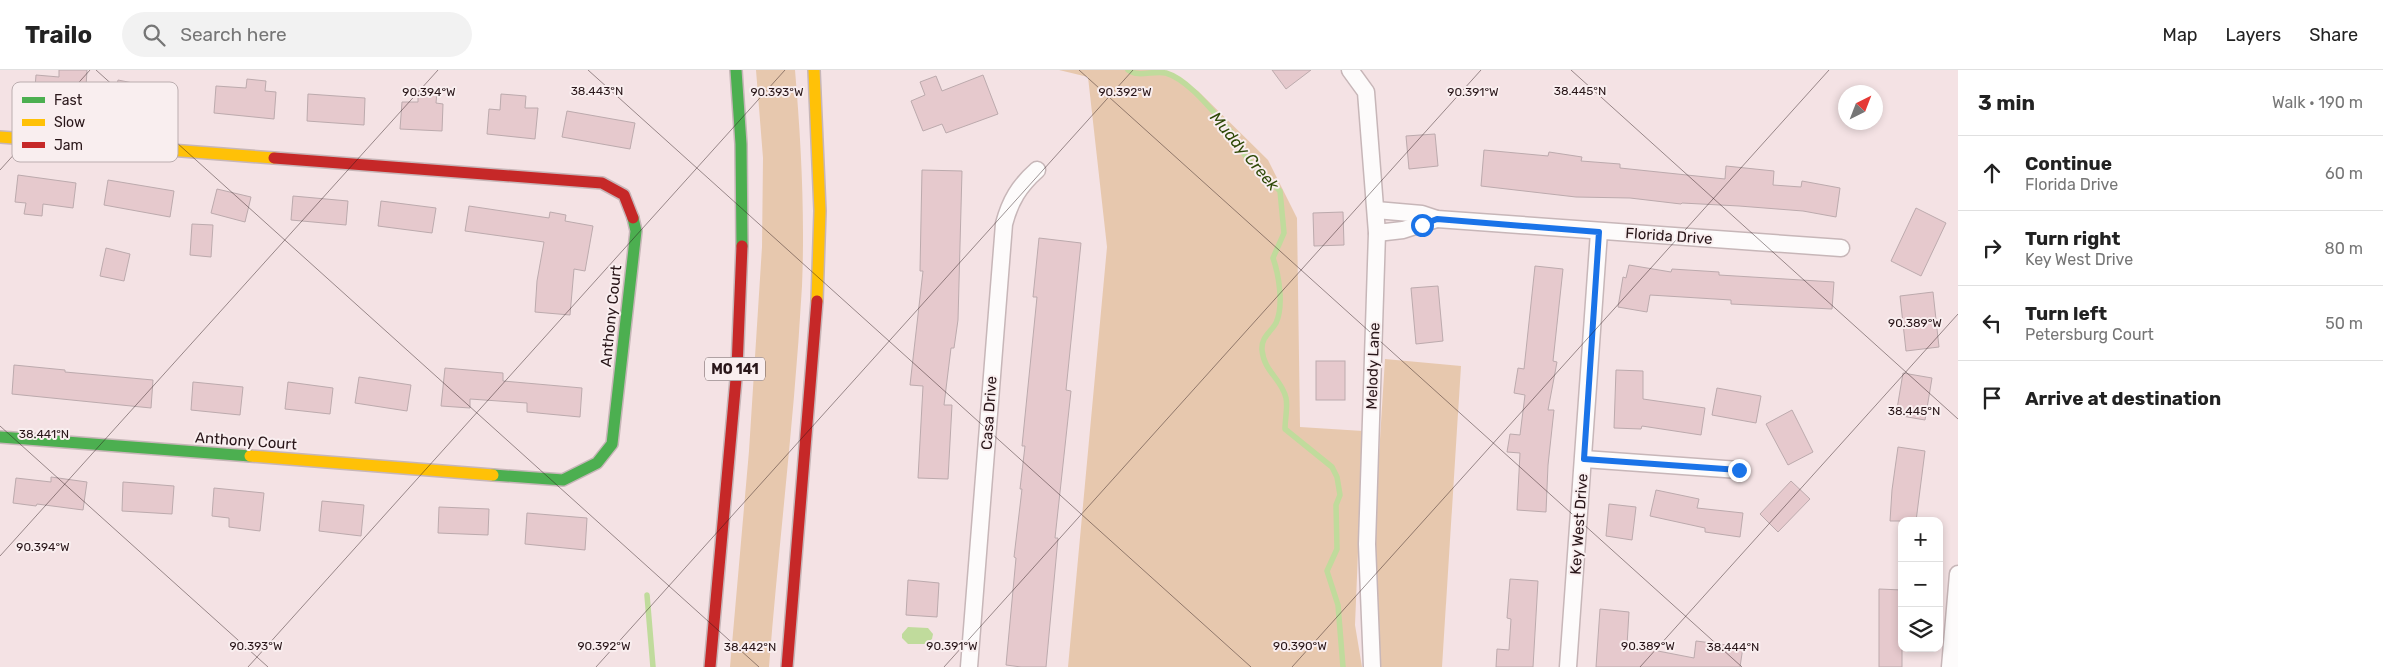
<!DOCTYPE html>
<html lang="en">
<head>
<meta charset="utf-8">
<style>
  :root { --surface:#fff; --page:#f2f2f2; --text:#222; --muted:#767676; --line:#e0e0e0 }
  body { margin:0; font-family:Rubik,sans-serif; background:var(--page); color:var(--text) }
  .controls { position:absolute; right:15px; bottom:15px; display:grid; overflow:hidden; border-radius:10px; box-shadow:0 2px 8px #0003 }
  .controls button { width:45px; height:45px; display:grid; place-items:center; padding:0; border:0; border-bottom:1px solid var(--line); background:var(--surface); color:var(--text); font:25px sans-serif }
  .compass { position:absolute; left:1838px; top:15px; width:45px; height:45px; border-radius:50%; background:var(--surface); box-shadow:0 2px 8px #0003; rotate:42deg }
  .stop { position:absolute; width:15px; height:15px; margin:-11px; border:4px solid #1a73e8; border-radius:50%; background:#fff }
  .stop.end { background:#1a73e8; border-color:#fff; box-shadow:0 1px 5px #0008 }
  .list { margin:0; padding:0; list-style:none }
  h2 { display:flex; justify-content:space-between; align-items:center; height:65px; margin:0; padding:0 20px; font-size:21px }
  h2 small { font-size:16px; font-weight:400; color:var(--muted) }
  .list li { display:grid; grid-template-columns:32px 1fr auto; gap:15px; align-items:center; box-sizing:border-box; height:75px; padding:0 20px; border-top:1px solid var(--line) }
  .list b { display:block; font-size:19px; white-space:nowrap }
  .list p { margin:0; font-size:16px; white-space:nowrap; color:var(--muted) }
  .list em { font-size:16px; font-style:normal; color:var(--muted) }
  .icon { flex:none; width:28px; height:28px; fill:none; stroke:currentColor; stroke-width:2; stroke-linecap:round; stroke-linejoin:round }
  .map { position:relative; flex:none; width:1958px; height:597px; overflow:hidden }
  header { display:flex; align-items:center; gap:30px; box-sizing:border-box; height:70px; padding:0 25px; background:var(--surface); border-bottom:1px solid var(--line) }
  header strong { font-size:24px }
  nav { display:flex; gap:28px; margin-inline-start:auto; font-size:18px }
  .search { width:350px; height:45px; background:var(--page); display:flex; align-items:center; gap:12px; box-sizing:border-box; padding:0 18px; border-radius:28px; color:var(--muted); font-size:19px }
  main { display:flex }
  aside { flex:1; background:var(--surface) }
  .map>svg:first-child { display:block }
  .green { fill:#e7c8ae }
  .water { fill:#c0db9c }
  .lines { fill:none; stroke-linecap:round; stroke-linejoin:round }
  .stream { stroke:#c0db9c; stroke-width:5.5 }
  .building { fill:#e6c9cd; stroke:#bcaaad }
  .street-casing { stroke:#c7b6b8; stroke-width:19 }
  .fast-casing { stroke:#c7b6b8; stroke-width:14 }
  .slow-casing { stroke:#c7b6b8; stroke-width:14 }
  .jam-casing { stroke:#c7b6b8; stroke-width:14 }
  .street { stroke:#fdfbfb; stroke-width:16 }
  .fast { stroke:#4caf50; stroke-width:11 }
  .slow { stroke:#ffc107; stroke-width:11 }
  .jam { stroke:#c62828; stroke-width:11 }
  .route { stroke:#1a73e8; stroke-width:6 }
  .ticks { fill:none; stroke:#291619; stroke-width:1; stroke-opacity:0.45 }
  .labels { text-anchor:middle; stroke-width:4; stroke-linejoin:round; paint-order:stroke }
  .shield { fill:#f9eeef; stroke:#675759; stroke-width:1 }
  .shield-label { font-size:14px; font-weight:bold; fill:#291619 }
  .street-label { font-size:15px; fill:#291619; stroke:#f9eeef }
  .water-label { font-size:16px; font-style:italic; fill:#2e4907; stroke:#f9eeef }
  .key { fill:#f9eeef; stroke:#bbadaf; stroke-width:1 }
  .key-label { font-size:14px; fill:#291619 }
  .ticks-label { font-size:12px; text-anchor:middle; fill:#291619; stroke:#f9eeef; stroke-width:4; stroke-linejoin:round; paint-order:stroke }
</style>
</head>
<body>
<header>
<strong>Trailo</strong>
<div class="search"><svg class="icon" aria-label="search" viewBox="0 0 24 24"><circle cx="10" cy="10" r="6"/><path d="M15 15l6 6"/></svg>Search here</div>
<nav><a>Map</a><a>Layers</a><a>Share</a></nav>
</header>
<main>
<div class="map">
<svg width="1958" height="597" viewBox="0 0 1958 597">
  <rect width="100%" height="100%" fill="#f4e2e4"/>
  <g class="green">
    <path d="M756,0H795C801,71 805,144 802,216C795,343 779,470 769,597H730L749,381L762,177L763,88Z"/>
    <path d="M1059,0H1160L1198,21L1268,90L1297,148L1300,357L1363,361L1355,555L1362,597H1068L1107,177L1088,7Z"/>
    <path d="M1385,289L1461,296L1442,597H1381L1369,544Z"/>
  </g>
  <path class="water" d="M908,557L928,558L933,564L932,569L925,574H908L902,568V564Z"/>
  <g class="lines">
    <g class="stream">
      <path d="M1128,0C1139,8 1153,0 1166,3C1190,10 1216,46 1234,65C1241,87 1263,105 1280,121L1284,163L1273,188C1279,205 1284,236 1276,253C1271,262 1261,267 1262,280C1264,302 1282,309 1286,328C1288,337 1285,349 1285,359L1332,397L1337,407L1340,425L1336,435L1337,479L1327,501L1338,535L1343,597"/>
      <path d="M647,525L653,597"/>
    </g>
  </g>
  <g class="building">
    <path d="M59,0H87L85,34L34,31L36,5L59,7Z"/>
    <path d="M1272,0H1311L1286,19Z"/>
    <path d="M983,5L998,44L946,63L942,54L923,61L911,31L925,25L920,12L936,6L942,21Z"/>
    <path d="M247,9L266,11L265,21L276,22L274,49L214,43L216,16L246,18Z"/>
    <path d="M118,10L143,15V20L172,26L169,42L114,31Z"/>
    <path d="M418,20L437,21L436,33L443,34L442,61L400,59L402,32H418Z"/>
    <path d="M308,24L365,28L364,55L307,51Z"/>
    <path d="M501,24L526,26L525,38H538L535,69L487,64L489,39L500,40Z"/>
    <path d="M567,41L635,53L630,79L562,67Z"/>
    <path d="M1435,64L1438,96L1409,99L1406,66Z"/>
    <path d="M1484,80L1548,86L1549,82L1582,87L1581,91L1620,94V98L1725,109L1726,96L1774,101L1773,115L1801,117L1802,111L1840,118L1836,147L1803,141L1739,136L1682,133L1681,134L1630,128L1576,127L1481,116Z"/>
    <path d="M922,100L962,101L958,250L954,278H951L944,335H952L948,409L918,408L923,316L910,315L923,201H920Z"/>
    <path d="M18,105L76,113L73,138L43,134L42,146L24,144L26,133L15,132Z"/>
    <path d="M108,110L174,121L170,147L104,135Z"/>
    <path d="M217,119L251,127L245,152L211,143Z"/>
    <path d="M293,126L348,131L346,155L291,150Z"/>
    <path d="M381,131L436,138L432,163L378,156Z"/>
    <path d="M469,136L549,148L550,142L566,145L565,151L593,156L585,201L574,199L570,245L535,242L537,211L544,172L465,161Z"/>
    <path d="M1916,138L1946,153L1921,206L1891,191Z"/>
    <path d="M1343,142L1344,175L1314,176L1313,143Z"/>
    <path d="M192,154L213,155L211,187L190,185Z"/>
    <path d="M1039,168L1081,173L1066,320L1071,321L1055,468H1058L1046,597H1021L1006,595L1016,488L1014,487L1022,419H1020L1025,376H1022L1037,227H1033Z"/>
    <path d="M106,178L130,184L124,211L100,206Z"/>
    <path d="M1629,195L1671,202L1672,199L1719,202V205L1834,212L1832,239L1731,234V230L1650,225L1647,242L1618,237L1623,207L1626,208Z"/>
    <path d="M1535,196L1563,199L1553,291L1557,292L1548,340H1554L1548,395L1546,442L1517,440L1520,383L1507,382L1510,364L1520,365L1525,325L1514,323L1518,298L1524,299Z"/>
    <path d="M1438,216L1443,271L1416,274L1411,218Z"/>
    <path d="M1933,222L1939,277L1906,281L1900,226Z"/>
    <rect x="1316" y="291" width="29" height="39"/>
    <path d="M14,295L65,300V302L153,310L151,338L12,324Z"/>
    <path d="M445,298L503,303V311L582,318L580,347L527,342V333L470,329V338L441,336Z"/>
    <path d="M1616,300L1643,301V329L1705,338L1701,365L1642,356L1641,359L1614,358Z"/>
    <path d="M1903,303L1932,308L1925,350L1896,345Z"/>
    <path d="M359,307L411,315L407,341L355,333Z"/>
    <path d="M193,312L243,317L240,345L191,340Z"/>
    <path d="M288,312L333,318L330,344L285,339Z"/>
    <path d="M1717,318L1761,326L1756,353L1712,345Z"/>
    <path d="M1792,340L1813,382L1788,395L1766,354Z"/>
    <path d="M1898,377L1925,381L1916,451H1890L1892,420Z"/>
    <path d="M51,407L87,412L83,440L37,434L36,436L13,433L16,408L51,412Z"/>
    <path d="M1791,411L1810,429L1778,462L1760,444Z"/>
    <path d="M123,412L174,416L172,444L122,441Z"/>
    <path d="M214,418L264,423L260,461L229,457V448L212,446Z"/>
    <path d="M1656,420L1699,429L1697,438L1743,443L1740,467L1705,462V458L1650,446Z"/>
    <path d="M322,431L364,435L361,466L319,461Z"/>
    <path d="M1609,434L1636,437L1632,470L1606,466Z"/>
    <path d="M439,437L489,439L488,465L438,463Z"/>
    <path d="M527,443L587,448L585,480L525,474Z"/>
    <path d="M1510,509L1538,511L1533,597H1496L1497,579L1509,580L1511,549L1507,548Z"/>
    <path d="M908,510L939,513L937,547L906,545Z"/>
    <path d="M1879,519L1902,520V597H1879Z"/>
    <path d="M1600,539L1629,542L1627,575L1694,588L1696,571L1743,577L1740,597H1596Z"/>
  </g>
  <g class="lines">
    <g class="street-casing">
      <g id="street">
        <path d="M1350,0L1366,22L1377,163L1367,474L1372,597"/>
        <path d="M1376,140L1422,144L1437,149L1841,178"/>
        <path d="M1377,163L1403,160L1437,149"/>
        <path d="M1584,389L1739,400"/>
        <path d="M969,597L1004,154C1010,131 1019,116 1037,100"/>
        <path d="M1568,597L1599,162"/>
        <path d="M1950,597L1958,504"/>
      </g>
    </g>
    <g class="fast-casing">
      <g id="fast">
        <path d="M736,0L741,74L742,176"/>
        <path d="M0,367L250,386"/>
        <path d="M493,405L563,410L597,393L612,374L636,161L633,148"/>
      </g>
    </g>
    <g class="slow-casing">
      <g id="slow">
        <path d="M814,0L820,141L817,231"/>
        <path d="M0,67L274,88"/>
        <path d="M250,386L493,405"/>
      </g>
    </g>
    <g class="jam-casing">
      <g id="jam">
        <path d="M274,88L602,113L624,125L633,148"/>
        <path d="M710,597L737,298L742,176"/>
        <path d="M787,597L817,231"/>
      </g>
    </g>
    <use href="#street" class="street"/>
    <use href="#fast" class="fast"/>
    <use href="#slow" class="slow"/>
    <use href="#jam" class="jam"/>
  </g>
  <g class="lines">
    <path class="route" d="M1422,155L1437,149L1599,162L1584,389L1739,400"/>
  </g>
  <path class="ticks" d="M96,0L759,597M588,0L1251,597M1079,0L1742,597M1571,0L1958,349M0,100L90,0M0,356L268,597M0,486L438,0M248,597L785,0M596,597L1133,0M944,597L1481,0M1292,597L1829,0M1640,597L1958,244"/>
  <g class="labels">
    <rect class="shield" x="705" y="287.5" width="60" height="23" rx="4"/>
    <g class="shield-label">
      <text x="735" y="304">MO 141</text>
    </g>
    <g class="street-label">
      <text transform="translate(1669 166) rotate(4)" y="5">Florida Drive</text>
      <text transform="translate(611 246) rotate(-84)" y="5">Anthony Court</text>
      <text transform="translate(1373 296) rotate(-88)" y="5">Melody Lane</text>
      <text transform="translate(989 343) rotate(-86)" y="5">Casa Drive</text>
      <text transform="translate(246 371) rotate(4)" y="5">Anthony Court</text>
      <text transform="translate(1579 454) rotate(-86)" y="5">Key West Drive</text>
    </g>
    <g class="water-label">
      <text transform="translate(1245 81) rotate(50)" y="6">Muddy Creek</text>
    </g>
  </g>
  <rect x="12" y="12" width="166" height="80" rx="8" class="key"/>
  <rect x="22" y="27" width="23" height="6" fill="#4caf50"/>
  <rect x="22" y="49" width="23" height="7" fill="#ffc107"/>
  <rect x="22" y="72" width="23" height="6" fill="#c62828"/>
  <g class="key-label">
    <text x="54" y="35">Fast</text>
    <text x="54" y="57">Slow</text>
    <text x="54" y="80">Jam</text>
  </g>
  <g class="ticks-label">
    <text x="597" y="25">38.443°N</text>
    <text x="1580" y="25">38.445°N</text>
    <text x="429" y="26">90.394°W</text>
    <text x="777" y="26">90.393°W</text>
    <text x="1125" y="26">90.392°W</text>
    <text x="1473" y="26">90.391°W</text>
    <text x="1915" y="257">90.389°W</text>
    <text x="1914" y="345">38.445°N</text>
    <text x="44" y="368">38.441°N</text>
    <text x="43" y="481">90.394°W</text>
    <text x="256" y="580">90.393°W</text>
    <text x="604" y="580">90.392°W</text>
    <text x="952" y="580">90.391°W</text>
    <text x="1300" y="580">90.390°W</text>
    <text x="1648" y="580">90.389°W</text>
    <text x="750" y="581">38.442°N</text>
    <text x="1733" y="581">38.444°N</text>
  </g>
</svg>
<div class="controls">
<button>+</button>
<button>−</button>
<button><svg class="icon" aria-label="layers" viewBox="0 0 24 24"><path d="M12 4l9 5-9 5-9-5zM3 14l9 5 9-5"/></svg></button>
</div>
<svg class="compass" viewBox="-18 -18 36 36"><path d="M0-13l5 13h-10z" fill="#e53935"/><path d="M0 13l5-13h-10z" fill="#767676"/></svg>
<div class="stop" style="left:1422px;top:155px"></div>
<div class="stop end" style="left:1739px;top:400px"></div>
</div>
<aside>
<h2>3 min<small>Walk · 190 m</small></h2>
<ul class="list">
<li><svg class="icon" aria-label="ahead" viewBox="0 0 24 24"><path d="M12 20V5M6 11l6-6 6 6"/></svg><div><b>Continue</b><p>Florida Drive</p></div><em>60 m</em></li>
<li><svg class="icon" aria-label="right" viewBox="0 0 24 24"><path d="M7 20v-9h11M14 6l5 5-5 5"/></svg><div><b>Turn right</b><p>Key West Drive</p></div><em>80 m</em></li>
<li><svg class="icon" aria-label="left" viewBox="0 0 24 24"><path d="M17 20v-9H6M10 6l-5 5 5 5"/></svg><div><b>Turn left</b><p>Petersburg Court</p></div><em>50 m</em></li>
<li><svg class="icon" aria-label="arrive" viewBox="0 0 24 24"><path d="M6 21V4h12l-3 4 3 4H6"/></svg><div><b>Arrive at destination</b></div></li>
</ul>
</aside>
</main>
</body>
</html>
